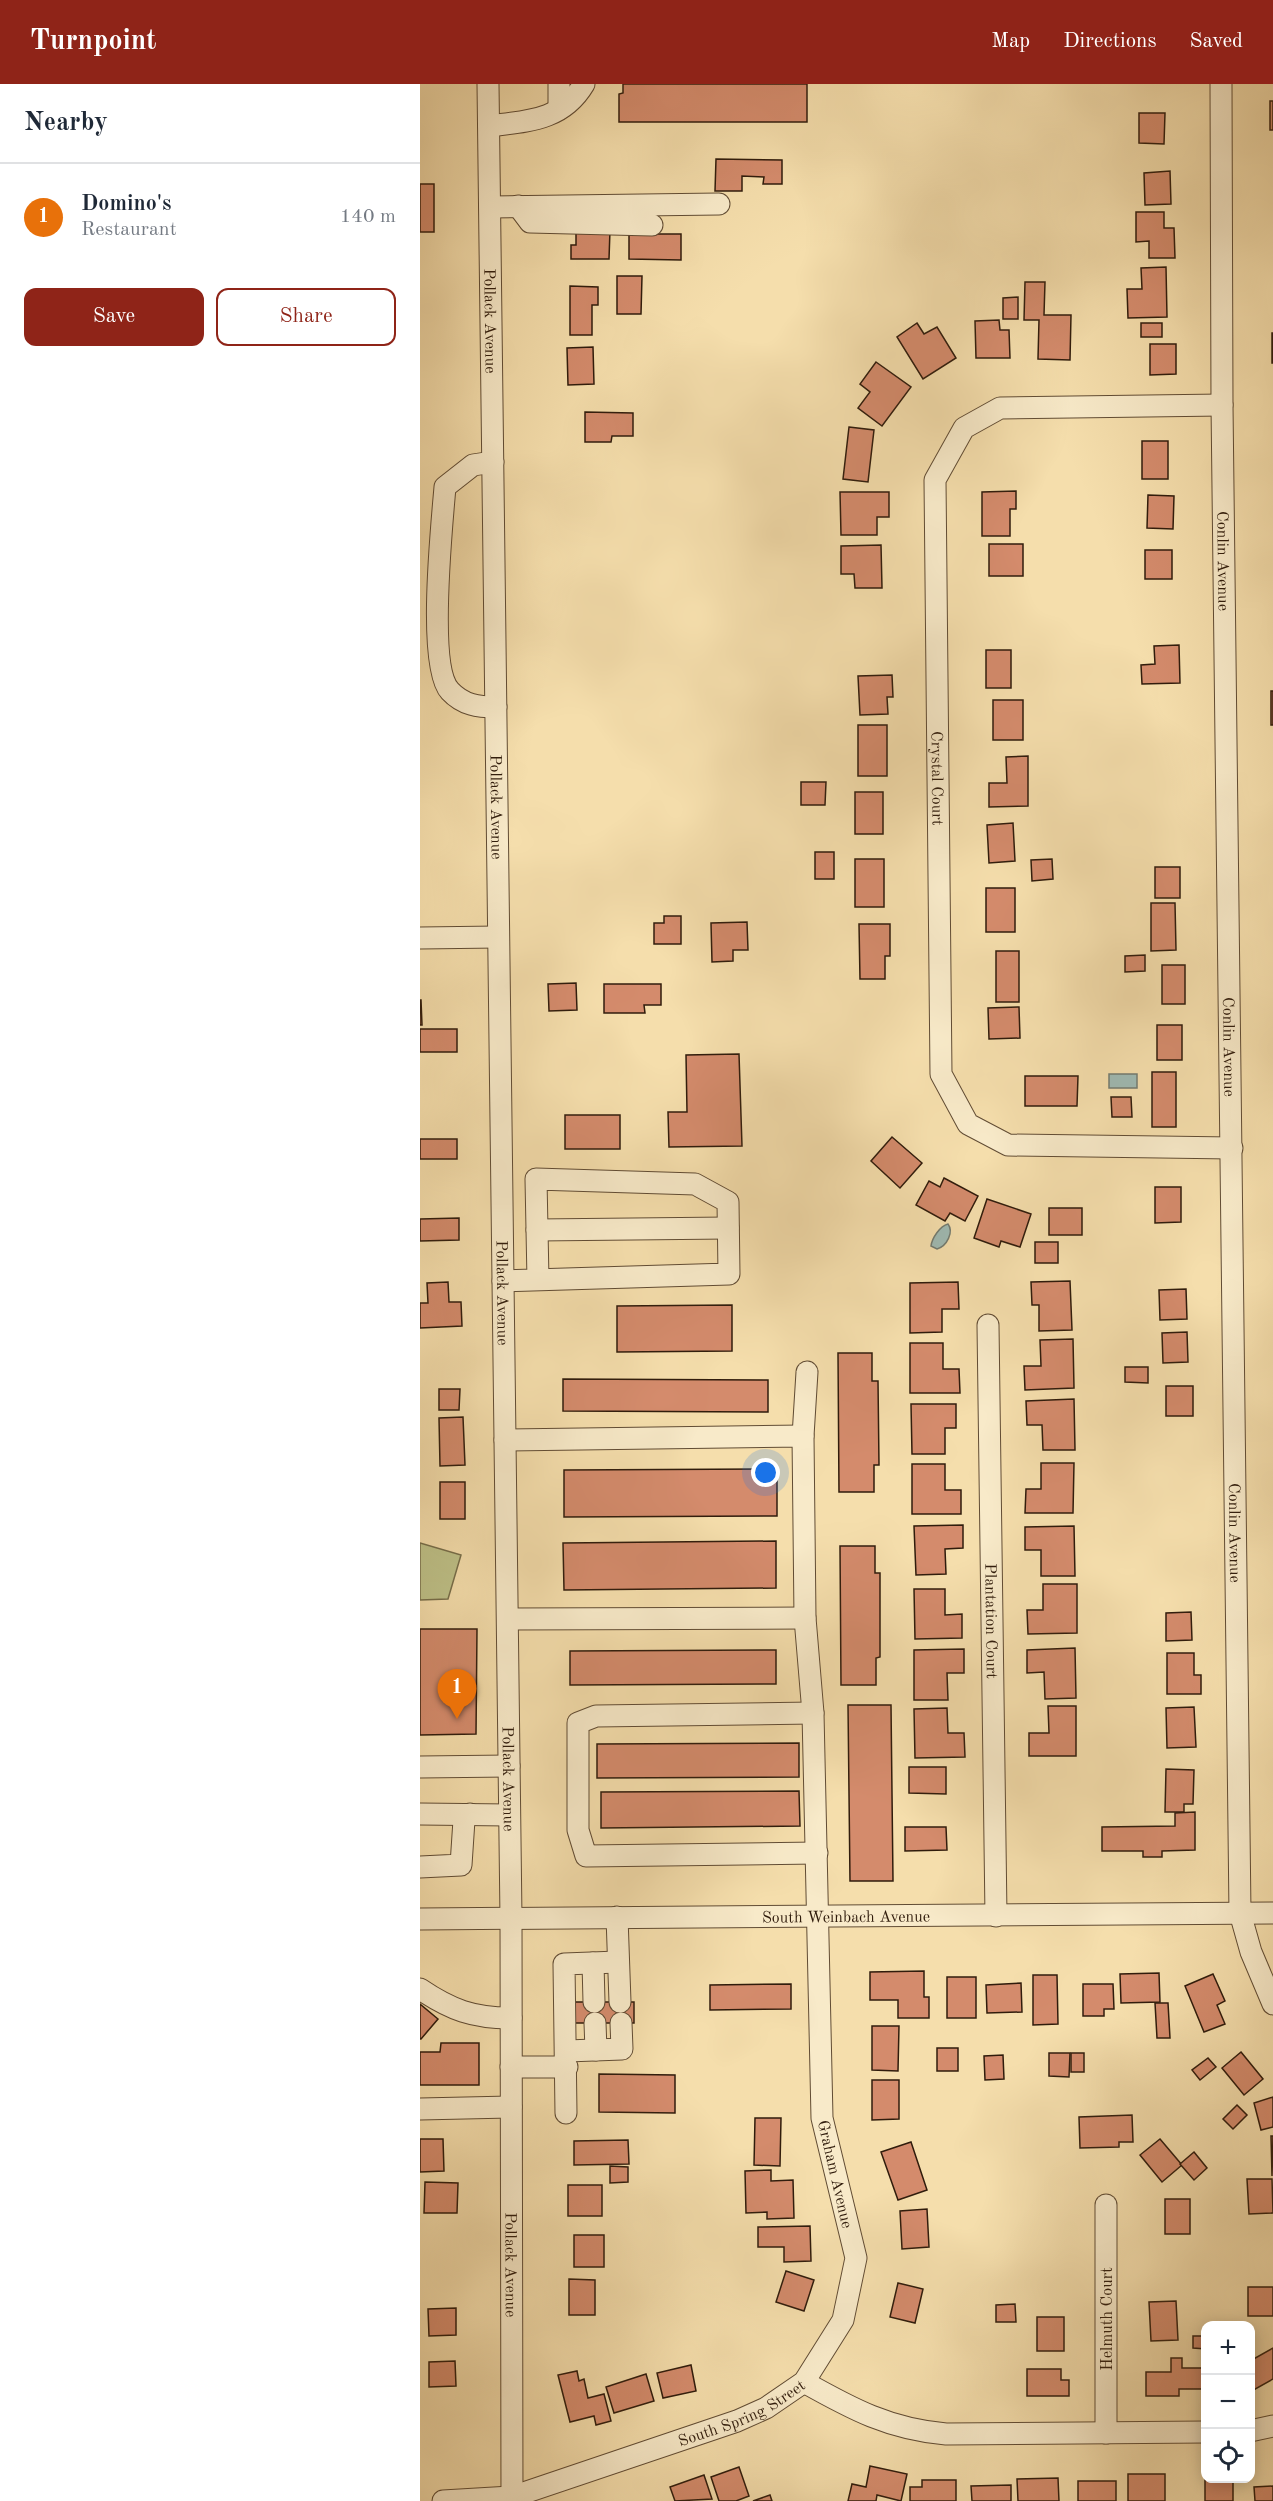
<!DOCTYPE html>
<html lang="en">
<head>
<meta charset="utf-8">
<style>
  :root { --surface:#fff; --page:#f2f2f3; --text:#1f2937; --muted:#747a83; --line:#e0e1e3; --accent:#8f2418 }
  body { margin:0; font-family:"Old Standard TT",serif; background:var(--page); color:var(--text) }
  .controls { position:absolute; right:18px; bottom:18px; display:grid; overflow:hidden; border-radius:12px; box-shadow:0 3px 15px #0003 }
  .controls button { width:54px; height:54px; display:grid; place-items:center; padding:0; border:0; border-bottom:2px solid var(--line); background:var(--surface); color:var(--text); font:30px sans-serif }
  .you { position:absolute; left:346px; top:1389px; width:21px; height:21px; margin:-15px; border:4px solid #fff; border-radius:50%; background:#1a73e8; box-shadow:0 0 0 9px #1a73e833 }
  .badge { display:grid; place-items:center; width:39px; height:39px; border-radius:50%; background:var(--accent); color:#fff; font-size:20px; font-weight:700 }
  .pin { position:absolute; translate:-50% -50px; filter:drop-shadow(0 2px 3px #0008) }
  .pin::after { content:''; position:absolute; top:32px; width:21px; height:18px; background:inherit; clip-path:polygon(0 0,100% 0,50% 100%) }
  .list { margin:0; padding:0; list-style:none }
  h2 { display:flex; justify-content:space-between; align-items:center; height:78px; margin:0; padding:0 24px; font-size:26px }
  h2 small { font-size:20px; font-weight:400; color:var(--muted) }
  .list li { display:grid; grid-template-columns:39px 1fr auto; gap:18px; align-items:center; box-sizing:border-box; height:108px; padding:0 24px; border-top:2px solid var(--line) }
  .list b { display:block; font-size:22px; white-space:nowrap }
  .list p { margin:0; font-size:20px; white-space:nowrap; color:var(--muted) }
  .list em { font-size:20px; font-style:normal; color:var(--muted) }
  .actions { display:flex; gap:12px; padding:18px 24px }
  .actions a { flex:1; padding:14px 0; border:2px solid var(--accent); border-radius:12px; text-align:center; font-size:21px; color:var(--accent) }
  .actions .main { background:var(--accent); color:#fff }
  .icon { flex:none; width:33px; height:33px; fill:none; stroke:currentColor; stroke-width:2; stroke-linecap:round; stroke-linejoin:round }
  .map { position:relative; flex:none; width:853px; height:2417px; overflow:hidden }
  header { display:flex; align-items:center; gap:36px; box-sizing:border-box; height:84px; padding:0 30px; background:var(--accent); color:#fff }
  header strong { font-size:28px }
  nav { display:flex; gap:33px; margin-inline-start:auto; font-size:21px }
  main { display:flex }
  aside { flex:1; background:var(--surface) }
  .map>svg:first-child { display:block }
  .green { fill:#bec188; stroke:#776e4a; stroke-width:1.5 }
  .water { fill:#9fbab3; stroke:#737b70; stroke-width:1.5 }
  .building { fill:#d48b6c; stroke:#301c0c; stroke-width:1.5 }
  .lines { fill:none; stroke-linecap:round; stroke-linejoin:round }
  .minor-casing { stroke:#614c34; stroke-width:23 }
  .minor { stroke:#f8eac9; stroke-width:21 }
  .labels { text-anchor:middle; stroke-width:4.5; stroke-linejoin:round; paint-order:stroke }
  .street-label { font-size:16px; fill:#301c0c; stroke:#f8eac9 }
</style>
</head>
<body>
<header>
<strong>Turnpoint</strong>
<nav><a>Map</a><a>Directions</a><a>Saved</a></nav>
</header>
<main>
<aside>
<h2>Nearby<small></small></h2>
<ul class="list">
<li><span class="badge" style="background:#e8710a">1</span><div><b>Domino's</b><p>Restaurant</p></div><em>140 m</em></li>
</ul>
<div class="actions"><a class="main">Save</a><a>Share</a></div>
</aside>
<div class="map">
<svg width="853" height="2417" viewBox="0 0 853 2417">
  <rect width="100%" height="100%" fill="#f5deac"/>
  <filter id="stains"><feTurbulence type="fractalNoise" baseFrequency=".00333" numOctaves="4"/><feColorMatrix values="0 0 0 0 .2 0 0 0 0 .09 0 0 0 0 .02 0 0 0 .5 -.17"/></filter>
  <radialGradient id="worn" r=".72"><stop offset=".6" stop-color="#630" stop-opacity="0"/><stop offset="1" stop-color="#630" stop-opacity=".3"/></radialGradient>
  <path class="green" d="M0,1459L41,1471L28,1515L0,1516Z"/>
  <g class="water">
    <rect x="689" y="990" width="28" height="14"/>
    <path d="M528,1140C534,1148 527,1162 517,1165L511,1162C512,1154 520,1142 528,1140Z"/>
  </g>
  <g class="building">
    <path d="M203,0H387V38H199V10L203,9Z"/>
    <rect x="850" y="17" width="3" height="29"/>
    <path d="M719,29H745L744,60L719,59Z"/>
    <path d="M296,75L362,76V100H343L344,93L322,92V107H295Z"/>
    <path d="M750,87L751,120L725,121L724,89Z"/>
    <rect x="0" y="100" width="14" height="48"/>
    <path d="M716,128H744V144H754L755,174H729V157L716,158Z"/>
    <path d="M156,146H190L189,175H151V161H156Z"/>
    <path d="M209,150H261V176L209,175Z"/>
    <path d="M746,183L747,233L708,234L707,205H722L721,184Z"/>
    <path d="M197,192H222L221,230H197Z"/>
    <path d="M605,198H625L624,231H651L650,276L618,275L619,236H604Z"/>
    <path d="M150,202L178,203V221H172V251H150Z"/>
    <path d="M598,213V235H583V214Z"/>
    <path d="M579,236L580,246H589L590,274H556L555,237Z"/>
    <path d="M497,239L504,250L517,243L536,274L503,295L477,253Z"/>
    <rect x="721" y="239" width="21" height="14"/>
    <rect x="852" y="249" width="1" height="30"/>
    <path d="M730,260H756V290L730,291Z"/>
    <path d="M173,263L174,300L148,301L147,264Z"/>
    <path d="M456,278L491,303L462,342L438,324L450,308L440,300Z"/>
    <path d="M165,328L213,329V352H192L191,358H165Z"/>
    <path d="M429,343L454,346L448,398L423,395Z"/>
    <rect x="722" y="357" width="26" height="38"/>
    <path d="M596,407V425H590V452H562V408Z"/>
    <path d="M420,408H469V433H457V451H421Z"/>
    <path d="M728,411L754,412L753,445L727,444Z"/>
    <rect x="569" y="460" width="34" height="32"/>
    <path d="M461,461L462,504H435L434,490H421V462Z"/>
    <rect x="725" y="466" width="27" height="29"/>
    <path d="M759,561L760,599L722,600L721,581L735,580L734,562Z"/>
    <rect x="566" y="566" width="25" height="38"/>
    <path d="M472,591L473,613H467L468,630L440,631L438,592Z"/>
    <rect x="851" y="607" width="2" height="34"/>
    <rect x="573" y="616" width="30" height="40"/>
    <rect x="438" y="641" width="29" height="51"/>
    <path d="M608,672V722L569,723V699H587L586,673Z"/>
    <path d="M381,698H406L405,721H381Z"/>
    <rect x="435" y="708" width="28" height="42"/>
    <path d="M593,739L595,777L569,779L567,741Z"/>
    <rect x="395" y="768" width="19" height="27"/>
    <rect x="435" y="775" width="29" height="48"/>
    <path d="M632,775L633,795L612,797L611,776Z"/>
    <rect x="735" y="783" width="25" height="31"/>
    <rect x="566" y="804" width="29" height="44"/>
    <path d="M731,819H755L756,866L731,867Z"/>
    <path d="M244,832H261V860H234V839H244Z"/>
    <path d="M327,838L328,866H313V877L292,878L291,839Z"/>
    <path d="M439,840H470V872H465V895H440Z"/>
    <rect x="576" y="867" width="23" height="51"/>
    <path d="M725,871V887L705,888V872Z"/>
    <rect x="742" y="881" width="23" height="39"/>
    <path d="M156,899L157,926L129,927L128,900Z"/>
    <path d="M184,900H241V921H224L225,929H184Z"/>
    <path d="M0,916H1L2,941H0Z"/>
    <path d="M599,923L600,954L569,955L568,924Z"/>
    <rect x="737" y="941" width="25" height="35"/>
    <rect x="0" y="945" width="37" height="23"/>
    <path d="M319,970L322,1062L249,1063L248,1028H267L266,971Z"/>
    <rect x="732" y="988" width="24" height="55"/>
    <path d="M605,992H658L657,1022H605Z"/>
    <path d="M691,1013H711L712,1033H692Z"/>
    <rect x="145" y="1031" width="55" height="34"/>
    <path d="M472,1053L502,1079L480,1104L451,1077Z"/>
    <rect x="0" y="1055" width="37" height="20"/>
    <path d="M524,1094L558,1112L545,1137L530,1129L525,1137L496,1121L509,1097L520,1103Z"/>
    <path d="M735,1103H761V1138L735,1139Z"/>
    <path d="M567,1115L611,1130L600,1163L581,1157L579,1163L554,1154Z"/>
    <rect x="629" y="1124" width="33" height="27"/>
    <path d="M39,1134V1156L0,1157V1135Z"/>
    <rect x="615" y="1158" width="23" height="21"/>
    <path d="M650,1197L652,1246L619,1247V1221H612L611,1198Z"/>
    <path d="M28,1198L29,1218H41L42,1242L0,1244V1219H8L7,1199Z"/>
    <path d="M538,1198L539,1225H522V1248L490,1249V1199Z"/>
    <path d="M766,1205L767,1235L740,1236L739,1206Z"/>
    <path d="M312,1221V1267L197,1268V1222Z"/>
    <path d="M767,1248L768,1278L743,1279L742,1249Z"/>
    <path d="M653,1255L654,1304L605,1306L604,1282H621L620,1256Z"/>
    <path d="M490,1259H523V1285H539L540,1309H490Z"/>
    <path d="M418,1269H452V1297H458L459,1381H454V1408H419Z"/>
    <path d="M705,1283H728V1299L705,1298Z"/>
    <path d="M143,1295L348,1296V1328L143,1327Z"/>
    <rect x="746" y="1302" width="27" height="30"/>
    <path d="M19,1305H40L39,1326H19Z"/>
    <path d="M654,1315L655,1366H623L622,1341H607L606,1317Z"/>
    <path d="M491,1320H536V1344H525V1370H492Z"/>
    <path d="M43,1333L45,1381L20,1382L19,1334Z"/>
    <path d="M621,1379H654L653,1429H605L606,1405H621Z"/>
    <path d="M492,1380H525V1406H541V1430H492Z"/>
    <path d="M357,1385V1432L144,1433V1386Z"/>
    <rect x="20" y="1398" width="25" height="37"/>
    <path d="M543,1441V1464L525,1465L526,1490L496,1491L494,1442Z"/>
    <path d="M654,1442L655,1492H621V1466H605V1443Z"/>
    <path d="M356,1457V1504L144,1506L143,1459Z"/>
    <path d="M420,1462H455V1489H460V1573L456,1574V1601H421Z"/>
    <path d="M623,1500H657V1549L608,1550L607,1526H623Z"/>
    <path d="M494,1505H525V1531L542,1530V1554L495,1555Z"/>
    <path d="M771,1528L772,1556L746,1557V1529Z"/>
    <path d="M0,1545H57L56,1650L0,1651Z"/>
    <path d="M655,1564L656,1614L625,1615L624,1588L607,1589V1566Z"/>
    <path d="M544,1565V1589H527L528,1616H494V1566Z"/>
    <path d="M356,1566V1600L150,1601V1567Z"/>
    <path d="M747,1569H774V1591H781V1610H747Z"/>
    <path d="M428,1621H471L473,1797H430Z"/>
    <path d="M628,1622H656V1672H609V1649H629Z"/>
    <path d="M774,1623L776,1663L747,1664L746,1624Z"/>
    <path d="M527,1624L528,1649H544L545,1673L495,1674L494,1625Z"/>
    <path d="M379,1659V1693L177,1694V1660Z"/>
    <path d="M489,1683H526V1710L489,1709Z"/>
    <path d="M746,1685L774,1686L773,1720H764V1728H745Z"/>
    <path d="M379,1707L380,1742L181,1744V1708Z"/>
    <path d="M775,1728V1766L742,1767V1773H723V1767H682V1743L755,1742V1729Z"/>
    <path d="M485,1743H526L527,1766L485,1767Z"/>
    <path d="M504,1887V1913H509V1934H478V1916H450V1888Z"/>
    <path d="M739,1889L740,1918L701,1919L700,1890Z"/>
    <path d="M793,1890L805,1917L797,1921L805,1940L784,1948L765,1902Z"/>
    <path d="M613,1891H637L638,1940L613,1941Z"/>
    <rect x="527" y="1893" width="29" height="41"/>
    <path d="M601,1899L602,1928L567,1929L566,1901Z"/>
    <path d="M371,1900V1925L290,1926V1901Z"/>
    <path d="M663,1900H693L694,1925H684V1932H663Z"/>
    <rect x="154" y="1918" width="60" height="21"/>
    <path d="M735,1919H748L750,1954H737Z"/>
    <path d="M0,1920L18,1935L1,1955H0Z"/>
    <path d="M452,1942H479L478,1987L452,1986Z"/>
    <path d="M21,1959H59V2001H0V1968H20Z"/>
    <rect x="517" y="1964" width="21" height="23"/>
    <path d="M821,1968L843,1995L824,2011L802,1984Z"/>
    <path d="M629,1969H650L649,1993L629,1992Z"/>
    <rect x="651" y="1969" width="13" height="19"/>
    <path d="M583,1971L584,1995L565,1996L564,1972Z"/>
    <path d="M788,1974L796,1983L780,1996L772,1986Z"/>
    <path d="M179,1990L255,1991V2029L179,2028Z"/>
    <path d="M452,1996H479V2035L452,2036Z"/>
    <path d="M853,2013V2043L841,2046L834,2019Z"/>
    <path d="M817,2021L827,2031L813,2045L803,2035Z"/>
    <path d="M712,2031L713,2058H699V2063L660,2064L659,2033Z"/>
    <path d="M335,2034H361L360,2082L334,2081Z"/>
    <path d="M851,2052H853L852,2092Z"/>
    <path d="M0,2055H23L24,2087L0,2088Z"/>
    <path d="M740,2055L762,2081L742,2098L720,2071Z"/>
    <path d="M208,2056L209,2080L154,2081V2057Z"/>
    <path d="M491,2058L507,2106L478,2116L461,2068Z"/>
    <path d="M774,2068L787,2084L774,2096L760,2080Z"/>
    <path d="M190,2082L208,2083V2098L190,2099Z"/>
    <path d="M351,2086V2097L373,2096L374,2134L347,2135V2128L326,2129L325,2087Z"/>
    <path d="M827,2095H852L853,2129L829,2130Z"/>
    <path d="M5,2098L38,2099L37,2129H4Z"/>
    <rect x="148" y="2101" width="34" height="31"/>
    <rect x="745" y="2115" width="25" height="35"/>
    <path d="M507,2125L509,2163L482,2165L480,2127Z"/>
    <path d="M390,2142L391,2177L364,2178V2163H338V2143Z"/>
    <rect x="154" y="2151" width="30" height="32"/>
    <path d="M366,2187L394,2196L384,2227L356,2218Z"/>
    <path d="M149,2195L175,2196V2231H149Z"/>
    <path d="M478,2199L503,2205L495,2239L470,2233Z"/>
    <rect x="828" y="2203" width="25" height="29"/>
    <path d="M756,2217L758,2256L731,2257L729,2218Z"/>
    <path d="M595,2220L596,2238H576V2221Z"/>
    <path d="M36,2224V2251L9,2252L8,2225Z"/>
    <rect x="617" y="2233" width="27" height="34"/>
    <path d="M773,2252H786V2265L773,2264Z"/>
    <path d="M853,2264V2295L830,2308V2277Z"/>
    <path d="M751,2274H762V2284H783V2305H759V2312H726V2288H751Z"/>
    <path d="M35,2277L36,2302L9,2303V2278Z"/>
    <path d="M271,2281L276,2307L243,2314L237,2289Z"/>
    <path d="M607,2285H641V2296H649V2312H607Z"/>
    <path d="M157,2287L159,2297L164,2295L168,2314L184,2310L191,2337L176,2341L174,2332L150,2338L138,2291Z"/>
    <path d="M226,2290L234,2317L194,2329L186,2303Z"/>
    <path d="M450,2382L487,2390L481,2417L457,2411L456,2417H428L432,2400L446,2403Z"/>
    <path d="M319,2383L329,2412L316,2417H299L291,2393Z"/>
    <rect x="708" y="2390" width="37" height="27"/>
    <path d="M284,2391L292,2415L255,2417L250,2403Z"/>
    <path d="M638,2394L639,2417H598L597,2395Z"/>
    <path d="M813,2394V2417H785V2395Z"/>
    <path d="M502,2396H536V2417H490V2403H502Z"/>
    <rect x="658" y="2397" width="38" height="20"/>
    <path d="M591,2401V2417H552L551,2402Z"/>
    <path d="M853,2402V2417H835L834,2403Z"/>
    <path d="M350,2411L352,2417H333Z"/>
  </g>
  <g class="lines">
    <g class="minor-casing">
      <g id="minor">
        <path id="s1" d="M68,0L91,1835L92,2417"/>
        <path d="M139,0V25"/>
        <path id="s2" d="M801,0L802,321L820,1829L831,1868L853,1920"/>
        <path d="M69,42C107,37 142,37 164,0"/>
        <path d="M98,122L110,138L232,141"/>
        <path d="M70,123L299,120"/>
        <path id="s3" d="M802,321L580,324L544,344L515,396L521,990L548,1040L588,1061L812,1064"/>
        <path d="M73,378L53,381L25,403C22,439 7,583 30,607C43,621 58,623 76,623"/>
        <path d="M0,854L78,853"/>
        <path d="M117,1146L308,1144"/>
        <path d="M83,1197L309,1190L308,1118L275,1100L116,1095L118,1196"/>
        <path id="s4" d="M568,1241L576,1832"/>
        <path d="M383,1352L387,1288"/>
        <path d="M88,1535L385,1534"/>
        <path d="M393,1629L176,1632L158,1639V1746L166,1772L397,1769"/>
        <path d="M0,1683L89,1682"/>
        <path d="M0,1730L89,1731"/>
        <path d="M0,1783L41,1781L44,1736L50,1730"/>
        <path d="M197,1833L200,1918"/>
        <path id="s5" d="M0,1835L853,1829"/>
        <path d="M173,1879L174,1918"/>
        <path d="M0,1905C31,1926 53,1934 91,1934"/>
        <path d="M175,1939L176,1966"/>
        <path d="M147,1967L202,1965L201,1939"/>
        <path d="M91,1983H147"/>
        <path d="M0,2025L91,2023"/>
        <path d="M146,2029L144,1880L198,1878"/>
        <path d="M686,2121V2349"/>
        <path d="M384,2298C432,2325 469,2345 526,2350L786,2348"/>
        <path d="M830,2347L853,2342"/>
        <path id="s6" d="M23,2417L92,2413L317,2337L346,2324L384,2298L423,2236L436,2174L402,2034L393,1629L385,1534L383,1352L85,1356"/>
      </g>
    </g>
    <use href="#minor" class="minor"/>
  </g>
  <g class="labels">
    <g class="street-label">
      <text dy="6" stroke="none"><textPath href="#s1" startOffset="237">Pollack Avenue</textPath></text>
      <text dy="6" stroke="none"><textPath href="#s2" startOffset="477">Conlin Avenue</textPath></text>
      <text dy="6" stroke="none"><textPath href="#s3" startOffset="621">Crystal Court</textPath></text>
      <text dy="6" stroke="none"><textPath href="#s1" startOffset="723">Pollack Avenue</textPath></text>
      <text dy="6" stroke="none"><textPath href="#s2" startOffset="963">Conlin Avenue</textPath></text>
      <text dy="6" stroke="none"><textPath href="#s1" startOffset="1209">Pollack Avenue</textPath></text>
      <text dy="6" stroke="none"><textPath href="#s2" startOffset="1449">Conlin Avenue</textPath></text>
      <text dy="6" stroke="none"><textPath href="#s4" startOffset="296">Plantation Court</textPath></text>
      <text dy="6" stroke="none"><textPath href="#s1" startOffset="1695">Pollack Avenue</textPath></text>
      <text dy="6" stroke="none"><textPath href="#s5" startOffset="426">South Weinbach Avenue</textPath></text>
      <text transform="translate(416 2090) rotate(77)" y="6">Graham Avenue</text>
      <text dy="6" stroke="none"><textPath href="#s1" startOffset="2181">Pollack Avenue</textPath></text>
      <text transform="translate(686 2235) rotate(-90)" y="6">Helmuth Court</text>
      <text dy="6" stroke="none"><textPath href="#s6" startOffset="314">South Spring Street</textPath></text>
    </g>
  </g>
  <rect width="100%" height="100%" filter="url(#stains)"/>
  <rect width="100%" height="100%" fill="url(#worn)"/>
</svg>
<div class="controls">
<button>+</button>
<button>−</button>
<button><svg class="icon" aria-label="locate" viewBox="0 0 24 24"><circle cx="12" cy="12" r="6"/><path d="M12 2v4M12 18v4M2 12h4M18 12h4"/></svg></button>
</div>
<div class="you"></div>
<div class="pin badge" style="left:37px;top:1635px;background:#e8710a">1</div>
</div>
</main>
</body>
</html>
